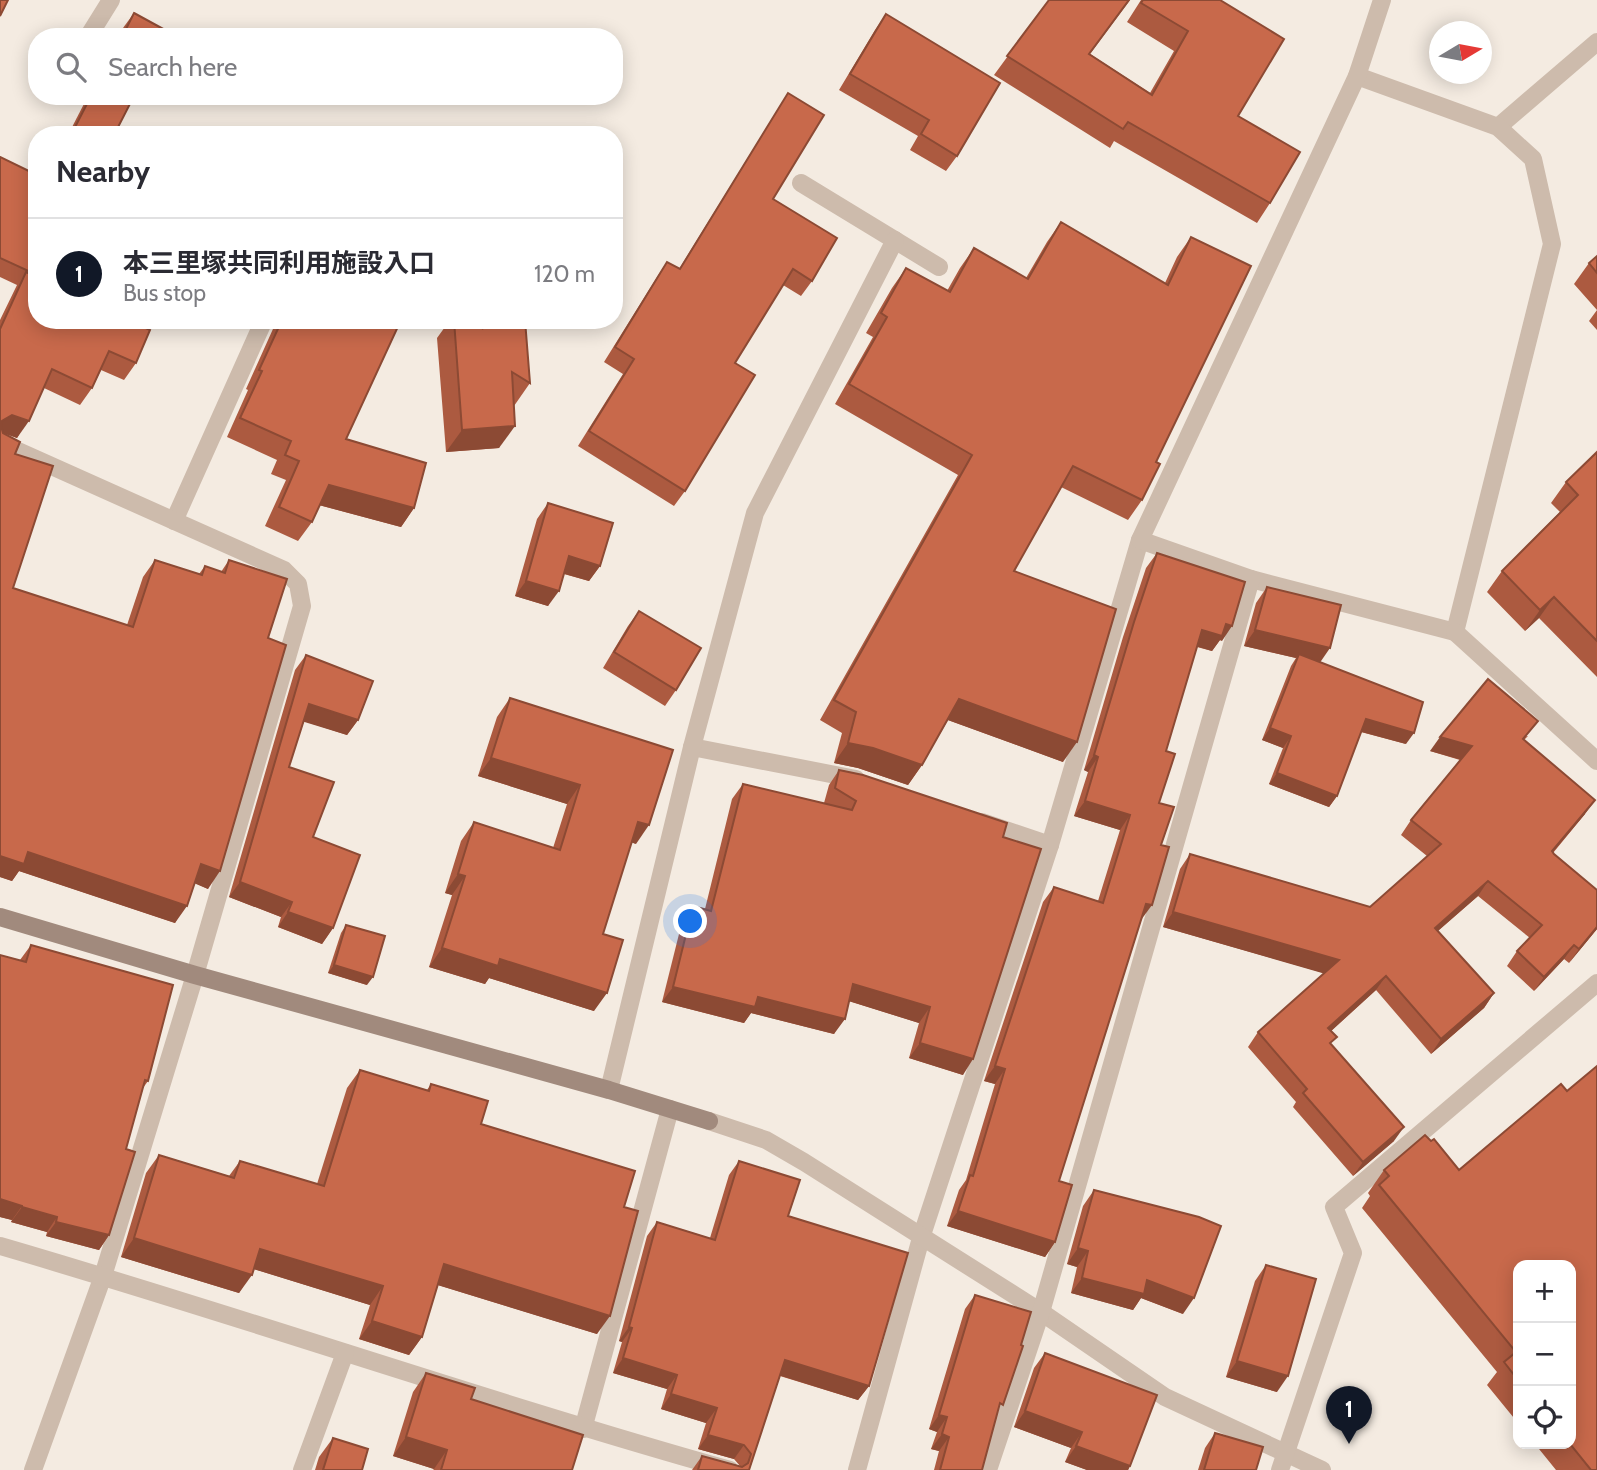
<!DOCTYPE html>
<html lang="en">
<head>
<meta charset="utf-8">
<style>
  :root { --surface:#fff; --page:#f2f2f3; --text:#2b2b33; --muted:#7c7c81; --line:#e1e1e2; --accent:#111827 }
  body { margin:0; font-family:Cabin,"Noto Sans JP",sans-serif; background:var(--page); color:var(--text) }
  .controls { position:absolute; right:21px; bottom:21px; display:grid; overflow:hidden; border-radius:14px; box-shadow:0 4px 18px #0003 }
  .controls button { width:63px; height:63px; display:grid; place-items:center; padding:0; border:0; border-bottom:2px solid var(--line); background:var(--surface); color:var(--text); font:35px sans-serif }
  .compass { position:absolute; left:1429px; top:21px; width:63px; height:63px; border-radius:50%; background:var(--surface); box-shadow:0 4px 18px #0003; rotate:80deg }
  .you { position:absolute; left:691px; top:922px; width:24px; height:24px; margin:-18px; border:5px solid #fff; border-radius:50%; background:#1a73e8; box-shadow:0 0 0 10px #1a73e833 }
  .badge { display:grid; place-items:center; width:46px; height:46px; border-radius:50%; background:var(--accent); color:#fff; font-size:23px; font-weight:700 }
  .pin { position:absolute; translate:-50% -58px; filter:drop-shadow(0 2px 4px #0008) }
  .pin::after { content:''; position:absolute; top:37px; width:24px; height:21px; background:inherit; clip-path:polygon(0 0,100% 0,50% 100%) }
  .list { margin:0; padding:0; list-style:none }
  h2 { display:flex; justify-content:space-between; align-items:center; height:91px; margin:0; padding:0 28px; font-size:30px }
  h2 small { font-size:23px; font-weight:400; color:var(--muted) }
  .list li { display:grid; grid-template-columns:46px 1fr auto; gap:21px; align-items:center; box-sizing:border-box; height:112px; padding:0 28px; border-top:2px solid var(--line) }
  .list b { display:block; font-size:26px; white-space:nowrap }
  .list p { margin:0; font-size:23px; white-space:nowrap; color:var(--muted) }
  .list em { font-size:23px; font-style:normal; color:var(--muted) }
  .icon { flex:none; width:38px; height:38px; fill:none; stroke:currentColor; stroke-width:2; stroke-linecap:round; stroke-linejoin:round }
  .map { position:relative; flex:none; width:1597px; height:1470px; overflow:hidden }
  .search { position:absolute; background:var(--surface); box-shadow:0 4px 18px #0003; left:28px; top:28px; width:595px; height:77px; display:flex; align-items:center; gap:18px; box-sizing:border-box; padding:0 24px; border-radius:28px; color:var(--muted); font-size:26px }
  .panel { position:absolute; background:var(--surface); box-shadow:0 4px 18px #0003; left:28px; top:126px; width:595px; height:203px; border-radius:28px }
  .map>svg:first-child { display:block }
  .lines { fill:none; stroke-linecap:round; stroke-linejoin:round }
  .lane { stroke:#cdbbac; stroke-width:18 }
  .street { stroke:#cdbbac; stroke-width:18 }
  .secondary { stroke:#a18a7d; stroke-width:18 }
  .wall { fill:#ac5a40 }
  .shaded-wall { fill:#8c4a34 }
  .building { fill:#c8694b; stroke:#8c4a34; stroke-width:2 }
</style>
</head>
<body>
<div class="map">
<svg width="1597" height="1470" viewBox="0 0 1597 1470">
  <rect width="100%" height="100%" fill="#f4ebe1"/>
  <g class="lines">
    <g class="lane">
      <path d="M88,37L111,0"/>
      <path d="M801,183L939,267"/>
      <path d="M174,521L264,320"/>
      <path d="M692,747L856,779"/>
      <path d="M982,822L1050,845"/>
      <path d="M609,1090L692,747L755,513L895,240"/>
      <path d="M583,1429L670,1109"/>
      <path d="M857,1470L921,1238L1050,845L1140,540"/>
    </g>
    <g class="street">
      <path d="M1498,127L1597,42"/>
      <path d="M0,443L284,570L298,584L302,606L195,975L103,1276L33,1470"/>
      <path d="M1251,579L1455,632L1552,244L1533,159L1498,127L1357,76"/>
      <path d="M1455,632L1597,761"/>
      <path d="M709,1121L766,1140L804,1162L1041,1312L1165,1397L1322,1470"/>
      <path d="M0,1246C244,1317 485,1401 730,1470"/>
      <path d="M302,1470L345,1353"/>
      <path d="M988,1470L1041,1312L1251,579L1140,540L1357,76L1382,0"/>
      <path d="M1280,1470L1353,1253L1334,1207L1597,983"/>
    </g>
    <path class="secondary" d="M0,917L195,975L609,1090L709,1121"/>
  </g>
  <g class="wall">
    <path d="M1049,0H1130L1090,54L1150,93L1174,51L1127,22L1141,0H1220L1238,116L1270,203L1257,223L1114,141L1110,148L994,75Z"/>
    <path d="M134,13L164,37H119L123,28Z"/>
    <path d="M886,14L957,156L946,171L910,150L918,136L839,90L875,30Z"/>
    <path d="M788,93L773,199L812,281L801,296L783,285L735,363L685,491L674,506L578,446L623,374L604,362L657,277L667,262L679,269L778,109Z"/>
    <path d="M88,96H134L114,135H68Z"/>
    <path d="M0,157L37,175V320H129L136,363L124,380L101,370L92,388L80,405L44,388L17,438L4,433L15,454L13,588L127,625L143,577L155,560L199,574L205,566L221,572L229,560L268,638L208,889L195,883L175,923L19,871L12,881L0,877V320L17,285L0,277Z"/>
    <path d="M1061,222L1165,283L1177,257L1191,237L1156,462L1142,500L1128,520L1061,487L1014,571L1063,762L948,720L922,765L908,785L858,768L834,763L842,733L820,720L958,475L835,404L873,337L866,333L892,288L906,268L947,291L960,268L974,248L1026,278L1047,242Z"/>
    <path d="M1597,256V330L1589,321L1597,310L1574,284L1589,263Z"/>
    <path d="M277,320H401L346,439L414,508L401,527L319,505L312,522L298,541L265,526L286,480L271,474L277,460L227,437L248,390L246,389Z"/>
    <path d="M450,320H525L530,383L514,406L499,448L446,452L437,338Z"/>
    <path d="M1597,452V677L1539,618L1525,631L1487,592L1502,571L1560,512L1551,503L1566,482Z"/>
    <path d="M548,503L600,566L589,581L564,574L548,606L515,596L537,519Z"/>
    <path d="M1157,553L1222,641L1220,640L1212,651L1197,647L1166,751L1159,803L1161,845L1141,920H1140L1059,1181L1055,1242L1045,1257L947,1226L959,1190L966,1180L995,1084L984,1081L1043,902L1054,887L1098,901L1120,830L1074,816L1088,772L1084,770L1123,637L1146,568Z"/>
    <path d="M1267,587L1320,662L1406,744L1361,732L1337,796L1329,807L1269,784L1283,748L1262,740L1291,666L1296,658L1244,646L1256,603Z"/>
    <path d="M639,611L676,690L665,706L603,668L628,626Z"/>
    <path d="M306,655L358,720L347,735L304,721L289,767L313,837L333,928L322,944L278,927L281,917L229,897L295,670Z"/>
    <path d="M510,698L636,844L631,842L603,934L594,1011L489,978L485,984L429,967L452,895L445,893L461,841L474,822L553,848L567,804L478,776L497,717Z"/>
    <path d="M1528,736L1524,740L1585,814L1553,853L1597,929L1569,963L1564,959L1534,991L1507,966L1517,951L1530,938L1478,896L1438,931L1494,993L1484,1008L1431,1054L1376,990L1331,1031V1045L1394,1141L1353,1176L1293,1107L1296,1102L1248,1047L1258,1032L1324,973L1163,927L1180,869L1190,854L1370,907L1427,856L1401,835L1411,820L1460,760L1430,751Z"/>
    <path d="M839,770L1003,837L963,1075L909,1058L919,1023L849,1001L834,1034L751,1013L744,1023L662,1002L682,922L693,906L705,909L732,799L743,784L824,803L829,785Z"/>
    <path d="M346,925L367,985L328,973L341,933Z"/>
    <path d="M31,945L148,1081L143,1088L126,1149L109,1235L99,1250L46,1236L47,1232L11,1222L12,1220L0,1217V955L20,960Z"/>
    <path d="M1597,1066V1470H1556L1535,1444H1571V1265H1518V1423L1487,1385L1497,1372L1362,1208L1370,1196L1368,1193L1384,1170L1425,1135L1431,1141L1434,1139L1459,1170L1561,1084L1567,1091Z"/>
    <path d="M360,1070L427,1090L431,1084L481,1124L624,1207L597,1334L438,1285L422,1337L409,1355L359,1339L370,1305L254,1269L239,1293L121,1257L146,1173L159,1155L229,1176L240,1161L317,1184L347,1088Z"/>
    <path d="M739,1161L788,1216L869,1386L858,1400L780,1376L749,1470H692L702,1456L740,1466L734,1459L698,1449L706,1423L661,1409L667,1389L613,1373L622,1342L619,1341L647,1236L657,1222L710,1238L729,1175Z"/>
    <path d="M1094,1190L1183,1314L1141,1298L1133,1310L1071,1293L1077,1267L1067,1264L1083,1206Z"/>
    <path d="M1266,1265L1277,1392L1226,1377L1255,1281Z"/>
    <path d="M975,1295L998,1412L982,1470H934L939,1451L931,1449L937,1432L929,1429L965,1309Z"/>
    <path d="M1045,1353L1130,1466L1128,1470H1087L1065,1462L1071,1448L1014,1427L1034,1368Z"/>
    <path d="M426,1373L471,1399L572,1470H433L434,1469L393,1456L413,1392Z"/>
    <path d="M1215,1433L1256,1470H1198L1205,1448Z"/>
    <path d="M333,1438L362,1470H315L319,1457Z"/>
  </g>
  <g class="shaded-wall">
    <path d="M12,415L29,421L17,438L0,432L2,421Z"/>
    <path d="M515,426L499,448L446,452L462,430Z"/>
    <path d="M329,485L414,508L401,527L315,504Z"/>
    <path d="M569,556L600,566L589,581L558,572Z"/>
    <path d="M526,581L559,591L548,606L515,596Z"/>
    <path d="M1554,597L1539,618L1525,631L1540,610Z"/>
    <path d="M1226,624L1232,626L1222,641L1220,640L1212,651L1192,645L1202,630Z"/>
    <path d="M1255,630L1330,648L1319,664L1299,654L1296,658L1244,646Z"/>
    <path d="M959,699L1077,742L1063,762L945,719Z"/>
    <path d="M309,704L358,720L347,735L298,720Z"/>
    <path d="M1366,719L1414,733L1406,744L1358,731Z"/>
    <path d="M1270,728L1291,736L1283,748L1262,740Z"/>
    <path d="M1440,737L1472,746L1462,760L1430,751Z"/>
    <path d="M848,743L873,748L922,765L908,785L858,768L834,763Z"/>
    <path d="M1094,755L1098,757L1088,772L1084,770Z"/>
    <path d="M491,758L580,785L567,804L478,776Z"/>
    <path d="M1277,773L1337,796L1329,807L1269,784Z"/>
    <path d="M1595,800L1585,814L1542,865L1552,851Z"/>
    <path d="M1085,801L1130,815L1120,830L1074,816Z"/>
    <path d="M638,822L649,825L636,844L625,840Z"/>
    <path d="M28,852L187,906L175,923L19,871L12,881L0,877V856Z"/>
    <path d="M201,864L220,871L208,889L189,881Z"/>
    <path d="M458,874L465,876L452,895L445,893Z"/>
    <path d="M1488,881L1478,896L1425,942L1435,928Z"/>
    <path d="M240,882L292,902L281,917L229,897Z"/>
    <path d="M1146,904L1152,905L1141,920L1135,919Z"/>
    <path d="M288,912L333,928L322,944L278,927Z"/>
    <path d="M1173,912L1339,960L1329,975L1163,927Z"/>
    <path d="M1597,927V929L1569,963L1579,949Z"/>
    <path d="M1574,945L1564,959L1534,991L1544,977Z"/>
    <path d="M442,948L500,959L607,993L594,1011L489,978L485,984L429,967Z"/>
    <path d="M334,965L373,977L367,985L328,973Z"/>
    <path d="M1386,976L1376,990L1318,1043L1328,1028Z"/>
    <path d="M853,984L930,1007L919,1023L842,999Z"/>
    <path d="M673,987L758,997L845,1019L834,1034L751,1013L744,1023L662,1002Z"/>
    <path d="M1494,993L1484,1008L1431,1054L1441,1039Z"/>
    <path d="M920,1043L973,1059L963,1075L909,1058Z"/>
    <path d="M995,1066L1005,1069L995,1084L984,1081Z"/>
    <path d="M1404,1127L1394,1141L1353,1176L1363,1162Z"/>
    <path d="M0,1199L22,1206L12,1220L0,1217Z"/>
    <path d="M22,1207L57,1217L47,1232L11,1222Z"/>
    <path d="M958,1211L1055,1242L1045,1257L947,1226Z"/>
    <path d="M56,1222L109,1235L99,1250L46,1236Z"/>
    <path d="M134,1238L252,1275L239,1293L121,1257Z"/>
    <path d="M1078,1248L1088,1251L1077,1267L1067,1264Z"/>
    <path d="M260,1249L383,1286L370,1305L247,1267Z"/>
    <path d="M444,1264L610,1316L597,1334L431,1283Z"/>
    <path d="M1082,1278L1147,1280L1194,1298L1183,1314L1141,1298L1133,1310L1071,1293Z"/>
    <path d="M372,1321L422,1337L409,1355L359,1339Z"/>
    <path d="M629,1327L632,1328L622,1342L619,1341Z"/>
    <path d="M623,1358L677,1375L667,1389L613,1373Z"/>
    <path d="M785,1360L869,1386L858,1400L775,1374Z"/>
    <path d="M1237,1361L1288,1376L1277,1392L1226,1377Z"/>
    <path d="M671,1394L717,1408L706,1423L661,1409Z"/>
    <path d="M1025,1411L1082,1432L1071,1448L1014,1427Z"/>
    <path d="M939,1415L947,1417L937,1432L929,1429Z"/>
    <path d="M942,1434L949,1437L939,1451L931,1449Z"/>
    <path d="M708,1435L744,1445L734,1459L698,1449Z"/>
    <path d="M406,1437L447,1450L434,1469L393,1456Z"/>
    <path d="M1076,1446L1130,1466L1128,1470H1087L1065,1462Z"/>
  </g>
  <g class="building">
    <path d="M0,0H8L0,16Z"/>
    <path d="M1049,0H1129L1089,54L1152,95L1188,31L1141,3L1143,0H1220L1284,39L1238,116L1300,152L1270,203L1128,122L1123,129L1007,56Z"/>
    <path d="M134,13L167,31L164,37H122Z"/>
    <path d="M886,14L1000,83L957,156L921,134L929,120L850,74Z"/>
    <path d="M788,93L824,115L773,199L837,238L812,281L793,269L735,363L755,375L685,491L589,431L634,359L615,347L667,262L680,269Z"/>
    <path d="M91,96H134L114,135H71Z"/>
    <path d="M0,157L37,175V275L0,258Z"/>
    <path d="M1061,222L1168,285L1191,237L1251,266L1156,462L1160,464L1142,500L1073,466L1014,571L1116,609L1077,742L959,699L922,765L873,748L848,743L856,712L834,700L972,455L849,384L887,317L881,313L906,268L950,292L974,248L1028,279Z"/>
    <path d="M1597,256V273L1589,263Z"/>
    <path d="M26,272L37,277V320H129L150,330L136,363L109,351L92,388L52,369L29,421L12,415L2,421L1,426L3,433L20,442L15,454L53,466L13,588L133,627L155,560L202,575L205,566L225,573L229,560L287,579L268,638L286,645L220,871L201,864L187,906L28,852L24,864L0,856V329Z"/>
    <path d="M282,320H401L346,439L426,463L414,508L329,485L312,522L279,507L299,461L285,455L291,441L240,418L262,371L259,370Z"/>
    <path d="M454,320H465L482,328L481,320H525L530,383L512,372L515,426L462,430Z"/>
    <path d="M1597,452V641L1554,597L1540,610L1502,571L1578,495L1566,482Z"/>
    <path d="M548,503L613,523L600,566L569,556L559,591L526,581Z"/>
    <path d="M1157,553L1245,582L1232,626L1226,624L1222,636L1202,630L1166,751L1175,754L1159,803L1174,807L1161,845L1169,847L1152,905L1146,904L1059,1181L1072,1185L1055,1242L958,1211L970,1175L973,1176L1005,1069L995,1066L1054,887L1103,903L1130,815L1085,801L1098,757L1094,755L1134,622Z"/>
    <path d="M1267,587L1341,605L1330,648L1255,630Z"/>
    <path d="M639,611L701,648L676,690L614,652Z"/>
    <path d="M1299,654L1423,702L1414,733L1366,719L1337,796L1277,773L1291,736L1270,728Z"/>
    <path d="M306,655L373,681L358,720L309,704L289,767L334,782L313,837L360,855L333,928L288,912L292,902L240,882Z"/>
    <path d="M1488,679L1538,721L1523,739L1595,800L1552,851L1554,854L1597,890V927L1579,949L1574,945L1544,977L1517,951L1542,925L1488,881L1435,928L1494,993L1441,1039L1386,976L1328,1028L1337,1037L1330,1043L1404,1127L1363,1162L1303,1093L1307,1089L1258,1032L1339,960L1173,912L1190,854L1370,907L1441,844L1411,820L1472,746L1440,737Z"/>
    <path d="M510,698L673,750L649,825L638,822L603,934L623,940L607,993L500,959L498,966L442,948L465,876L458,874L474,822L560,850L580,785L491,758Z"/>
    <path d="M839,770L863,775L1007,823L1003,837L1041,849L973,1059L920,1043L930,1007L853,984L845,1019L758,997L755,1007L673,987L693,906L711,911L743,784L852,810L856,801L835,788Z"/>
    <path d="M346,925L385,936L373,977L334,965Z"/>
    <path d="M31,945L173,985L148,1081L145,1080L126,1149L135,1152L109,1235L56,1222L57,1217L22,1207V1206L0,1199V955L26,962Z"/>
    <path d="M1597,1066V1470H1591L1570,1444L1571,1265H1518V1380L1504,1362L1516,1352L1379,1185L1389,1176L1384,1170L1425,1135L1431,1141L1434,1139L1459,1170L1561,1084L1567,1091Z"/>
    <path d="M360,1070L429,1091L431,1084L488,1101L481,1124L635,1171L624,1207L638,1211L610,1316L444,1264L422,1337L372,1321L383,1286L260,1249L252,1275L134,1238L159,1155L234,1178L240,1161L324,1186Z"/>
    <path d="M739,1161L800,1180L788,1216L908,1253L869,1386L785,1360L749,1470H698L702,1456L742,1467L748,1463L751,1454L744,1445L708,1435L717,1408L671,1394L677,1375L623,1358L632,1328L629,1327L657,1222L715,1240Z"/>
    <path d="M1094,1190L1199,1217L1221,1226L1194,1298L1147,1280L1144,1294L1082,1278L1088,1251L1078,1248Z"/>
    <path d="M1266,1265L1316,1279L1288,1376L1237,1361Z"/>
    <path d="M975,1295L1031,1312L1021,1345L1023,1346L1003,1405L1000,1403L982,1470H940L949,1437L942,1434L947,1417L939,1415Z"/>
    <path d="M1045,1353L1157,1395L1130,1466L1076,1446L1082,1432L1025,1411Z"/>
    <path d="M426,1373L475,1388L471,1399L583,1435L572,1470H441L447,1450L406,1437Z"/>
    <path d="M1215,1433L1263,1447L1256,1470H1204Z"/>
    <path d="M333,1438L368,1449L362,1470H323Z"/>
  </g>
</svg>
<div class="controls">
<button>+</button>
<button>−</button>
<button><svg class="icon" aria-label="locate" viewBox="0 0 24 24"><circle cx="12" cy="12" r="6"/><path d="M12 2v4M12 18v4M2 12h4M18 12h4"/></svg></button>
</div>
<svg class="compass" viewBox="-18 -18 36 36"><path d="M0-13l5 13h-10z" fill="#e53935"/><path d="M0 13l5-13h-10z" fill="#7c7c81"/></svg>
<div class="you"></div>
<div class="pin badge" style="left:1349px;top:1444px">1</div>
<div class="search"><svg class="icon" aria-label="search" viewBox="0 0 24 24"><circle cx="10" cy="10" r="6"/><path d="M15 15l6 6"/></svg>Search here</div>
<section class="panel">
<h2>Nearby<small></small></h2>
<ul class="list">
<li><span class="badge">1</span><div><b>本三里塚共同利用施設入口</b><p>Bus stop</p></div><em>120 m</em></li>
</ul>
</section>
</div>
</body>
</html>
